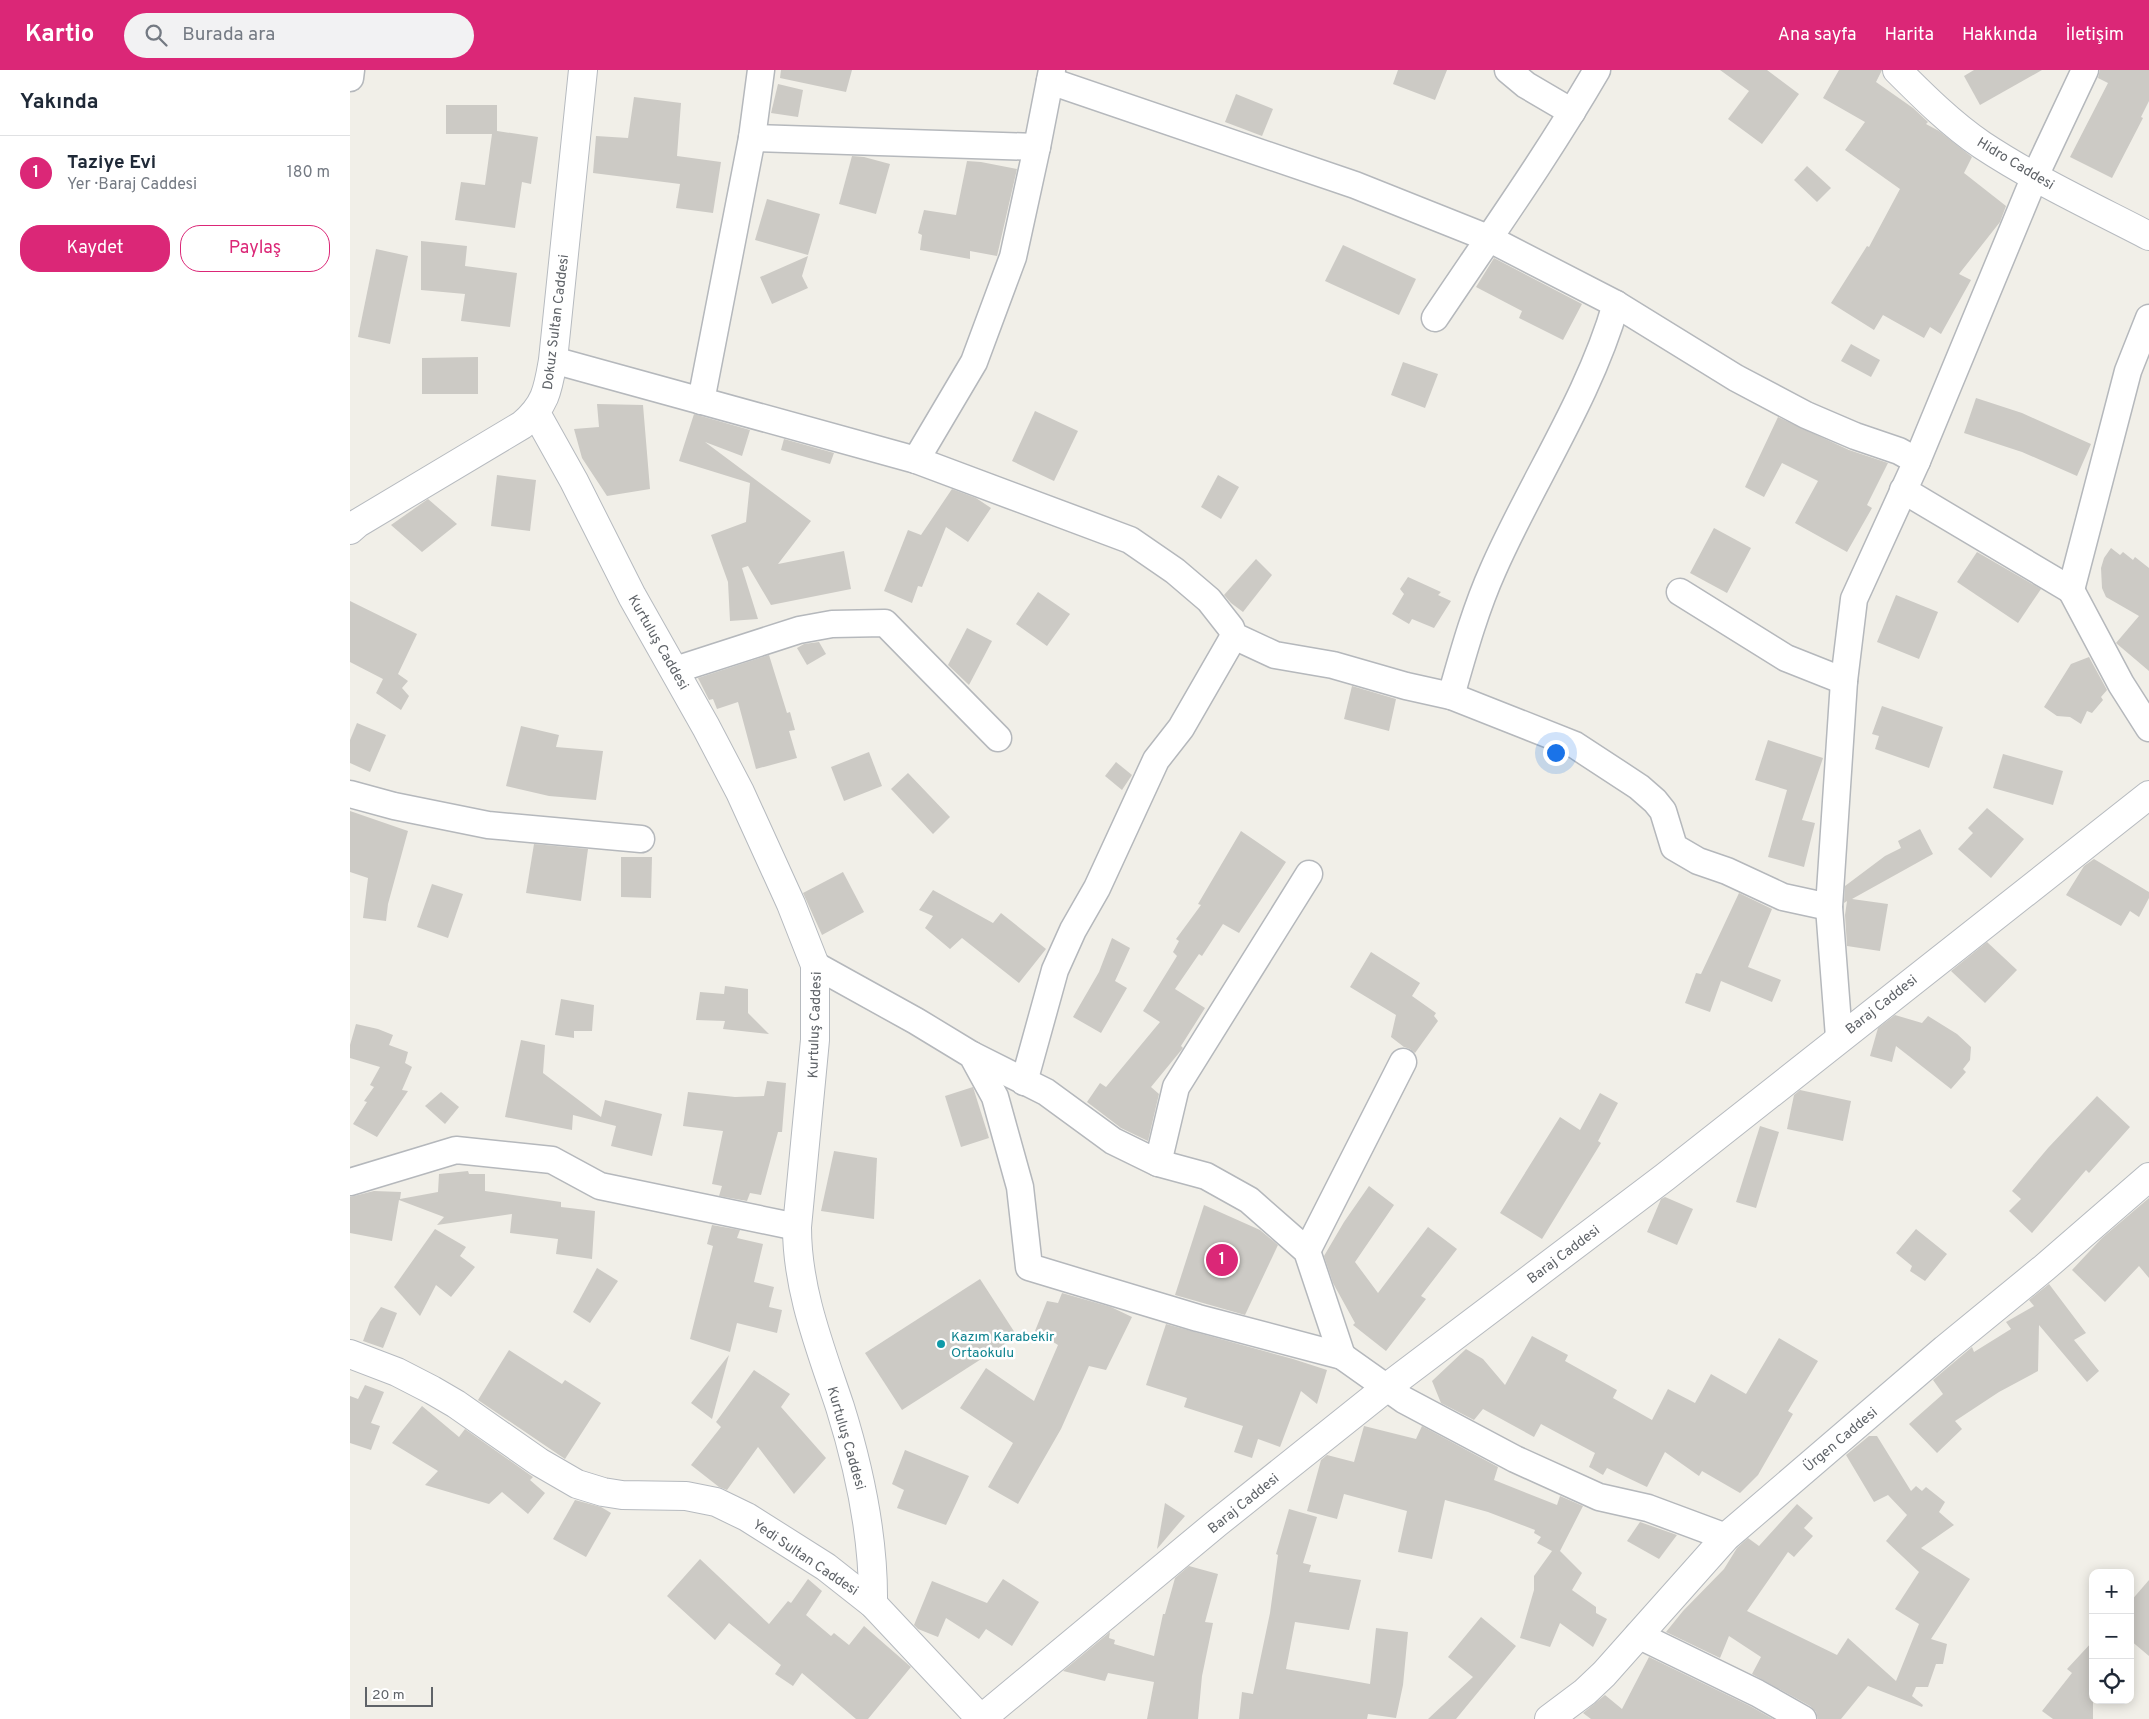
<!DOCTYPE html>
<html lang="tr">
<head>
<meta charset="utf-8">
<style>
  :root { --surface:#fff; --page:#f2f2f3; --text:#1f2937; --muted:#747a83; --line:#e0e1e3; --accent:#db2777 }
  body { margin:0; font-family:Overpass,sans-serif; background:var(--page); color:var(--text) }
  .controls { position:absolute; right:15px; bottom:15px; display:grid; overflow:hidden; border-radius:10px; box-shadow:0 2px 12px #0003 }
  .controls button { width:45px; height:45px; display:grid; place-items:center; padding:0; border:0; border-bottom:1px solid var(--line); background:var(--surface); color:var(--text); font:25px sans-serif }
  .scale { position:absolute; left:15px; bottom:12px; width:68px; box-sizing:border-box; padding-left:5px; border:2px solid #5f6368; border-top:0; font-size:14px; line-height:18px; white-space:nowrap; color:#5f6368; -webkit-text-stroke:4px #fff; paint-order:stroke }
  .you { position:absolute; left:1205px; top:682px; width:18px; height:18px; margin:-12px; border:4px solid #fff; border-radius:50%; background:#1a73e8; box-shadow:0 0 0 8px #1a73e833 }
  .badge { display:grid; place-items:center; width:32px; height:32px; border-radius:50%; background:var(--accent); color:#fff; font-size:16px; font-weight:700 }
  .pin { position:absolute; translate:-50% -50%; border:2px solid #fff; box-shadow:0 1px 5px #0006 }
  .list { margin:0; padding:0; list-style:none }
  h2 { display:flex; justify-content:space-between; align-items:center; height:65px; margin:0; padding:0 20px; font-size:21px }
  h2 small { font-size:16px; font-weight:400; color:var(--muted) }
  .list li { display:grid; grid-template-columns:32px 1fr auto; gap:15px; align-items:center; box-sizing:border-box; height:75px; padding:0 20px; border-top:1px solid var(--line) }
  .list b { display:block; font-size:19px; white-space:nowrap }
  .list p { margin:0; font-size:16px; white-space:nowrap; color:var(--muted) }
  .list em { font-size:16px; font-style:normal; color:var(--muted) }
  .actions { display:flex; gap:10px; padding:15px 20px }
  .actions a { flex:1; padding:11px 0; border:1px solid var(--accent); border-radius:20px; text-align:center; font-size:18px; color:var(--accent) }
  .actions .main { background:var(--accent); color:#fff }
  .icon { flex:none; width:28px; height:28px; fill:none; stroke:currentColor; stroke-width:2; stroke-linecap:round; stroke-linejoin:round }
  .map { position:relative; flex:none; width:1799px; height:1649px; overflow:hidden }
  header { display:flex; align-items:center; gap:30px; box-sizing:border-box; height:70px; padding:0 25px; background:var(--accent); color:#fff }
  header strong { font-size:24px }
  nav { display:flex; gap:28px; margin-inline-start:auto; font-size:18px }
  .search { width:350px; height:45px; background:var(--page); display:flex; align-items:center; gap:12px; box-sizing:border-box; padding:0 18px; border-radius:28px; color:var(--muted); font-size:19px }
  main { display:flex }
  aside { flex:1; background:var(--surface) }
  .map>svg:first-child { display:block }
  .building { fill:#cccac5 }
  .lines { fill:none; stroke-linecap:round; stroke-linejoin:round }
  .street-casing { stroke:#b5b8bc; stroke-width:29 }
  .secondary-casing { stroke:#b6babf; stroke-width:30 }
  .street { stroke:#fff; stroke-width:26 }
  .secondary { stroke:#fff; stroke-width:28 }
  .culture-dot { fill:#0f9aa8; stroke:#fff; stroke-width:2 }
  .labels { text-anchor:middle; stroke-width:5; stroke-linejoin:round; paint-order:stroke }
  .street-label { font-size:14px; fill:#5f6368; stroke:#fff }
  .culture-label { font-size:14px; fill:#0d838f; stroke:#fff; text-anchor:start }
</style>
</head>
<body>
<header>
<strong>Kartio</strong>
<div class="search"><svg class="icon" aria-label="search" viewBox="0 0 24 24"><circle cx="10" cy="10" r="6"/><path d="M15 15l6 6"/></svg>Burada ara</div>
<nav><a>Ana sayfa</a><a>Harita</a><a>Hakkında</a><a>İletişim</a></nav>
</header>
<main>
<aside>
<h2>Yakında<small></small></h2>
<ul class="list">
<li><span class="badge">1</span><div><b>Taziye Evi</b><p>Yer · Baraj Caddesi</p></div><em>180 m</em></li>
</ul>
<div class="actions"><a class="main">Kaydet</a><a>Paylaş</a></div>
</aside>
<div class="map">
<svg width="1799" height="1649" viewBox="0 0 1799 1649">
  <rect width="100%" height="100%" fill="#f1efe8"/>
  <g class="building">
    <path d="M431,0H502L496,22L430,8Z"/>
    <path d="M1048,0H1097L1085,30L1043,14Z"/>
    <path d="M1370,0H1417L1449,24L1412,74L1378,49L1399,21Z"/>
    <path d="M1489,0H1532L1526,12L1563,38L1578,52L1576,54L1589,61L1622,87L1614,103L1656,136L1650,152L1609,204L1621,210L1591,264L1580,257L1574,268L1533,245L1524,260L1481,233L1517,176L1519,177L1550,119L1495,80L1515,52L1473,28Z"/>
    <path d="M1624,0H1692L1630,35L1614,6Z"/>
    <path d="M1750,0H1799V31L1791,47L1793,48L1762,108L1720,87L1758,13L1748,8Z"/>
    <path d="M428,14L453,20L448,47L421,43Z"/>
    <path d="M886,24L923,39L912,66L875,52Z"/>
    <path d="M284,27L331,33L327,86L371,92L363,143L326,138L330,114L243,103L246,66L278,68Z"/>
    <path d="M96,35H147V61L188,67L181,114L172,112L165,158L105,150L111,112L135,115L142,64H96Z"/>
    <path d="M502,86L514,87L540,94L526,144L489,134Z"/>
    <path d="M617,91L631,92L667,99L647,186L620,181V189L570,180L572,165L568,163L574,140L606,145Z"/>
    <path d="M1457,96L1481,118L1467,132L1444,110Z"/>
    <path d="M417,129L470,144L458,185L405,170Z"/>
    <path d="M71,171L117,176L115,196L167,203L160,257L111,251L115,224L71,220Z"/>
    <path d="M993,175L1066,209L1049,245L975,211Z"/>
    <path d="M26,179L58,186L40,274L8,267Z"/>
    <path d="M458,186L452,206L458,218L422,234L410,207Z"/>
    <path d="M1144,188L1232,234L1213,270L1169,248L1172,241L1126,217Z"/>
    <path d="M1501,274L1530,290L1521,307L1491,291Z"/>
    <path d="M128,287V324H72V288Z"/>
    <path d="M1053,292L1088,304L1075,338L1041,325Z"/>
    <path d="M1626,328L1672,343L1741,374L1727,406L1672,382L1614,363Z"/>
    <path d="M247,334L293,335L300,419L257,426L232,388L224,359L249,357Z"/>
    <path d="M685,341L728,361L704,411L662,391Z"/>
    <path d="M344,344L400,360L392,386L355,372L461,451L428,494L494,481L501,519L421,535L398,496L392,498L408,549L380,551L378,512L361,465L396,452L400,413L329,391Z"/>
    <path d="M1428,347L1499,380L1538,393L1517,435L1522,438L1497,482L1445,453L1468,411L1432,393L1414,427L1395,417Z"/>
    <path d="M434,369L484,383L480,394L431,380Z"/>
    <path d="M147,405L186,410L180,461L141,456Z"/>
    <path d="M868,405L889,417L871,449L851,437Z"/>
    <path d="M602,419L626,428L641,438L618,472L596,457L572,517L568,516L562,533L534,521L558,460L571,465Z"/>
    <path d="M78,429L107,454L72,482L41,455Z"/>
    <path d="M1364,458L1401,478L1377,523L1340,503Z"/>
    <path d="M1761,478L1770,485L1773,482L1783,490L1785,487L1799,498V601L1766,573L1789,546L1756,527L1752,518L1751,498L1754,488Z"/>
    <path d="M1627,482L1691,519L1668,553L1607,512Z"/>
    <path d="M906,489L922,505L893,542L881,533L874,525Z"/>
    <path d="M1058,507L1091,522L1088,525L1101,531L1084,558L1062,549L1059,554L1042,544L1054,524L1050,519Z"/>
    <path d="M688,522L720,544L697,576L666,554Z"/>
    <path d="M1546,525L1588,542L1569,589L1527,572Z"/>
    <path d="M0,531L67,564L48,604L58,611L52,618L59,626L51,640L26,623L33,609L0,592Z"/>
    <path d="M617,558L642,571L619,615L598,595Z"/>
    <path d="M469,572L476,584L457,595L447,578L454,574Z"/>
    <path d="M419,585L437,643L440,642L445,660L439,661L447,688L406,699L388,632L367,639L363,629L359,630L348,608Z"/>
    <path d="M1739,587L1757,620L1751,627L1753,630L1742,643L1737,641L1731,654L1720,647L1707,646L1694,637L1721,594Z"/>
    <path d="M1002,616L1046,629L1039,661L994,649Z"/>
    <path d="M1532,636L1593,657L1579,698L1525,679L1529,666L1522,664Z"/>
    <path d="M7,653L36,665L20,702L0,693V670Z"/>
    <path d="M171,656L209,665L206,677L253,681L246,730L199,726L156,716Z"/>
    <path d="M1418,670L1473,688L1452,750L1465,753L1454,797L1418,787L1437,720L1405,710Z"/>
    <path d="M519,682L532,716L494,731L481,697Z"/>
    <path d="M1653,684L1713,701L1703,735L1643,718Z"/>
    <path d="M766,692L782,705L772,720L755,706Z"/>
    <path d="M558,703L600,747L583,764L541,719Z"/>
    <path d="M1637,738L1674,769L1641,808L1608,779L1623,763L1618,758Z"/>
    <path d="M0,741L58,761L38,834L36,851L13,848L18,808L0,802Z"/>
    <path d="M1570,759L1583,784L1502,829L1538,834L1530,881L1497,876L1495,845L1497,831L1494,833L1495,816L1535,786L1551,778L1548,771Z"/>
    <path d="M891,761L936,792L889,863L873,854L852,886L849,884L825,919L855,938L831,976L833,978L801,1017L809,1024L798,1071L771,1058L737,1032L750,1013L756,1017L810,952L793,941L827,886L823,882L829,871L826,869L851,835L848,834Z"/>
    <path d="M184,774L238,779L231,831L176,823Z"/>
    <path d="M271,787H302L301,828L271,827Z"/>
    <path d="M1744,789L1799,822V828L1789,847L1780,841L1771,856L1716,825L1734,796Z"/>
    <path d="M493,802L514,842L472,865L453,823Z"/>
    <path d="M82,814L113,824L98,868L67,857Z"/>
    <path d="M583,820L643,853L651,843L696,879L669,913L612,868L600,879L575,858L583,846L569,840Z"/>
    <path d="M1389,823L1422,839L1398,897L1431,910L1422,932L1371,911L1360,942L1335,933L1346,903L1351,904Z"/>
    <path d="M762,868L780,878L765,911L777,918L751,963L723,947L749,902Z"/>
    <path d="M1637,872L1667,900L1635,933L1601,901Z"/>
    <path d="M1021,882L1070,913L1062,926L1086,943L1084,946L1088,951L1065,983L1060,979L1054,977L1041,967L1046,945L1000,917Z"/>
    <path d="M375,916L398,919V943L419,964L373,959L375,951L346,950L350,922L374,924Z"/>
    <path d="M211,929L244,935L242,961H224V968L205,965Z"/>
    <path d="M1545,945L1572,953L1578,946L1607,964L1621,977L1620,990L1613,999L1616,1002L1601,1019L1546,976L1542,992L1520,986L1528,958Z"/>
    <path d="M6,954L28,959L43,965L39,975L58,982L55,993L62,997L52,1020L58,1021L27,1067L3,1054L17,1032L14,1031L24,1017L20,1015L30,997L0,988V975Z"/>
    <path d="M171,970L195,975L193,1003L251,1047L255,1030L312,1044L302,1086L261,1076L266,1056L223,1045L222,1060L155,1047Z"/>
    <path d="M417,1011L436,1013L432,1062H428L411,1125L400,1123L397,1131L369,1126L372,1116L362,1114L373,1061L333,1056L338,1022L385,1027L414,1026Z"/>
    <path d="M623,1017L639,1068L611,1077L595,1026Z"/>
    <path d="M1450,1020L1501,1031L1493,1071L1437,1059L1444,1025Z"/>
    <path d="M91,1022L109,1037L95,1054L75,1036Z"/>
    <path d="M1250,1023L1268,1033L1248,1071L1251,1073L1192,1169L1150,1143L1210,1047L1230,1060Z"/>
    <path d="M1747,1026L1780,1057L1739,1103L1736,1100L1682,1163L1659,1141L1671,1129L1662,1121L1698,1078Z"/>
    <path d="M1410,1056L1429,1062L1406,1138L1386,1132Z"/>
    <path d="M484,1081L527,1088L524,1149L471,1141Z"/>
    <path d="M118,1101L119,1104H135V1121L211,1132V1137L245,1141L242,1189L206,1184L208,1169L160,1163L162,1144L87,1155L94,1147L49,1130L42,1171L0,1163V1127L24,1121L51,1122L50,1129L88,1122L89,1104Z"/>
    <path d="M1019,1116L1044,1135L1005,1192L1028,1223L1078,1157L1107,1179L1071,1226L1076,1229L1036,1281L1003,1255L1005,1253L983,1213L974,1186L994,1152Z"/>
    <path d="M1315,1127L1343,1139L1327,1175L1297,1162L1311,1129Z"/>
    <path d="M1799,1128V1208L1789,1196L1755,1232L1722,1200L1752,1168Z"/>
    <path d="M854,1135L910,1160L928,1175L895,1245L825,1225Z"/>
    <path d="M362,1155L390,1160L387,1168L413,1174L404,1212L424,1217L419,1237L432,1240L427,1263L387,1253L380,1282L340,1269L363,1176L357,1174Z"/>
    <path d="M85,1159L116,1177L110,1186L125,1197L101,1227L86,1215L70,1246L44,1217Z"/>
    <path d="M1566,1159L1597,1184L1575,1211L1560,1201L1562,1196L1546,1183Z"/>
    <path d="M247,1198L268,1211L240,1253L223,1242Z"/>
    <path d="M630,1209L667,1266L552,1340L515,1283Z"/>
    <path d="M1699,1214L1736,1263L1724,1270L1749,1301L1737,1312L1689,1255L1688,1301L1649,1322L1605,1351L1612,1359L1587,1383L1559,1354L1593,1324L1583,1310L1622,1277L1624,1282L1661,1259L1656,1252L1684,1236L1679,1230Z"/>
    <path d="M712,1223L761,1237L782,1247L756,1300L739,1296L711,1359L668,1434L638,1417L663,1373L610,1338L636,1298L684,1331L708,1275L685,1261L697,1231L708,1233Z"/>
    <path d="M31,1237L47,1243L33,1278L13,1271L20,1252Z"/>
    <path d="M816,1254L943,1289L977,1300L967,1334L951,1321L930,1377L908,1369L902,1388L884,1382L893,1356L834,1337L837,1328L796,1315Z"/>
    <path d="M1182,1266L1218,1285L1215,1291L1267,1320L1263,1328L1302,1350L1318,1319L1345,1333L1361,1304L1396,1324L1429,1268L1468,1291L1438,1341L1443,1344L1408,1405L1390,1423L1352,1401L1349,1406L1315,1382L1297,1417L1257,1398L1253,1405L1239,1397L1245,1383L1191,1354L1184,1367L1133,1339L1124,1350L1091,1333L1082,1311L1116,1279L1133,1289L1155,1315Z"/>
    <path d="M159,1280L212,1314L215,1310L251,1333L215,1389L128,1330Z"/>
    <path d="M379,1285L362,1349L341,1333Z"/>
    <path d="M404,1300L440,1324L431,1337L476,1388L444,1424L408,1377L377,1420L369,1417L341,1395L371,1357L366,1352Z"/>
    <path d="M15,1315L34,1322L21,1353L30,1356L21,1380L0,1373V1326L8,1329Z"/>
    <path d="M72,1336L109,1367L115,1359L183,1407L180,1410L195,1423L178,1444L152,1422L139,1434L75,1415L88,1401L42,1373Z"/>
    <path d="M1014,1356L1066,1369L1072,1356L1148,1397L1144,1410L1207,1435L1210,1426L1233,1436L1210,1481L1232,1503L1222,1520L1246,1537V1543L1257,1549L1243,1577L1210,1553L1200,1577L1170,1568L1184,1520V1506L1202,1481L1187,1473L1191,1467L1184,1463L1185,1460L1138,1442L1095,1430L1082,1489L1048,1482L1057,1441L994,1424L987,1449L957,1441L971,1390L977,1385L1004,1392Z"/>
    <path d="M1519,1366H1527L1561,1421L1566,1416L1572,1421L1576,1417L1595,1432L1589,1442L1604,1455L1571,1478L1620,1509L1581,1569L1597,1574L1593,1594H1586L1578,1617H1566L1562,1626L1573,1635L1572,1637L1518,1616L1491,1649H1468L1466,1642L1460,1636L1402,1604L1411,1587L1379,1566L1370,1588L1316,1562L1333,1541L1374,1499L1387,1478L1398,1468L1409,1476L1447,1434L1463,1448L1454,1458L1463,1466L1444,1487L1438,1482L1397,1541L1487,1585L1498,1568L1546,1611L1569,1554L1545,1539L1569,1502L1536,1471L1557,1445L1538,1425L1524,1432L1496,1385Z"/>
    <path d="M555,1380L619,1406L596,1455L547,1438L554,1420L542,1414Z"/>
    <path d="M225,1430L251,1437L261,1443L236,1487L203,1469Z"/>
    <path d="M815,1433L835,1446L807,1479Z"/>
    <path d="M939,1439L967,1447L953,1493L961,1495L959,1502L1011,1510L999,1560L945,1552L936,1599L1020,1614L1026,1558L1058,1562L1053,1615L1046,1648L1018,1644L1017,1649H889L892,1622L903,1624L920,1543L928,1485L926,1484Z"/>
    <path d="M1290,1452L1327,1465L1309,1489L1277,1471Z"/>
    <path d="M350,1489L419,1554L438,1531L441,1533L458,1509L472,1521L456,1545L481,1566L484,1563L499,1575L514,1556L561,1597L518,1649H506L452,1603L443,1616L425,1604L431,1595L379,1553L365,1570L317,1526Z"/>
    <path d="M839,1496L868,1504L855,1552L863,1553L852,1606L848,1649H797L804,1612L758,1603L755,1611L713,1601L760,1562L759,1568L765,1570L764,1574L804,1586L813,1544H815L825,1508Z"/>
    <path d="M653,1509L689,1532L662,1576L636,1559L629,1569L596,1548L588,1567L568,1559L564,1555L582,1511L637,1533Z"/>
    <path d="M1799,1510V1586L1780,1570V1532Z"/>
    <path d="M1131,1547L1166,1576L1106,1649H1078L1123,1607L1098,1587Z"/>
    <path d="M1743,1571V1649H1703L1692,1641L1722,1603L1717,1599Z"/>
    <path d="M1299,1587L1400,1636L1423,1649H1241L1233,1643L1255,1625L1272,1639Z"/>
  </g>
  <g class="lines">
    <g class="street-casing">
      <g id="street">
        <path d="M1158,0L1176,15L1222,42"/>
        <path d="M0,8L1,0"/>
        <path d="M700,11L1005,115L1138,168L1266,234L1386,308L1456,345L1505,366L1549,381L1567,391"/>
        <path d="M402,68L687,77"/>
        <path d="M1085,248C1140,166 1197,86 1247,0"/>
        <path d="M203,290L566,390L780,470L825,501L859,530L881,558L884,566L925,585L983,595L1056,616L1101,626L1225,675L1289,717L1305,731L1313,741L1324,777L1348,791L1377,801L1433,827L1479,837"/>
        <path d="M351,331L402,68L411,0"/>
        <path d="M566,390L624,292L663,187L687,77L702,0"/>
        <path d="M1553,420L1721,520L1778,301L1799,248"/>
        <path d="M1721,520L1771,614L1799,658"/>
        <path d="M1330,522L1436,588L1494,611"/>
        <path d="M325,600L449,560L482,554L535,553L648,668"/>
        <path d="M1101,626C1113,584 1125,540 1143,500C1182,411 1239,328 1266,234"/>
        <path d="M0,724L44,736L138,755L291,769"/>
        <path d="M465,895L566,951L622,985L645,1027L670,1117L679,1197L848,1248L992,1286L1054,1330L1165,1389L1249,1427L1298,1438L1376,1467"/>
        <path d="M1489,967L1479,837L1494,611L1504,529L1567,391L1685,106L1735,0"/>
        <path d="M622,985L696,1022L763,1071L808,1093L856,1106L899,1130L957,1181L992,1286"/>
        <path d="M674,1012L705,900L723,860L747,818L806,690L831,658L884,566"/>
        <path d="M808,1093L826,1017L959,804"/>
        <path d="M0,1112L106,1080L202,1090L250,1116L447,1157"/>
        <path d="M957,1181L1053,992"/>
        <path d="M1288,1565L1407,1623L1453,1649"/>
      </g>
    </g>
    <g class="secondary-casing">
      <g id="secondary">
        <path d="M1547,0C1573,26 1601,54 1632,75C1685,110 1743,137 1799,166"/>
        <path d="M186,343L224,411L282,526L356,657L390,722L441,834L465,895V970L447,1157C447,1220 470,1277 490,1337C510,1401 524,1466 523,1534"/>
        <path d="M0,460L8,453L172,355C196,335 198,319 203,290L233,0"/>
        <path d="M0,1284L47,1302L82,1320L106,1334L189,1392L227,1414L253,1422L272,1425L336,1426L366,1432L397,1447L476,1497L523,1534L631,1649"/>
        <path d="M631,1649L867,1453L1036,1318L1315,1107L1799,725"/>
        <path d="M1199,1649L1235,1622L1254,1604L1376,1467L1595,1279L1694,1198L1799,1107"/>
      </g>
    </g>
    <use href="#street" class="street"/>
    <use href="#secondary" class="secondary"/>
  </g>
  <circle class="culture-dot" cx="591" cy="1274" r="5"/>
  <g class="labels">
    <g class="street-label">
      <text transform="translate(1666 93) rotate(31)" y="5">Hidro Caddesi</text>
      <text transform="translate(205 252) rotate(-83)" y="5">Dokuz Sultan Caddesi</text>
      <text transform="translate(309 572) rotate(60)" y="5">Kurtuluş Caddesi</text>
      <text transform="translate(1531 934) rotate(-38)" y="5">Baraj Caddesi</text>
      <text transform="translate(464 955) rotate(-88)" y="5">Kurtuluş Caddesi</text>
      <text transform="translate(1213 1184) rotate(-37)" y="5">Baraj Caddesi</text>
      <text transform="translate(497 1368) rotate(74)" y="5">Kurtuluş Caddesi</text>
      <text transform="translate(1490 1369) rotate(-40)" y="5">Ürgen Caddesi</text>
      <text transform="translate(893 1433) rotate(-39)" y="5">Baraj Caddesi</text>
      <text transform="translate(456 1487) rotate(34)" y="5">Yedi Sultan Caddesi</text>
    </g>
    <g class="culture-label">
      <text x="601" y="1271">Kazım Karabekir<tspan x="601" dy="16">Ortaokulu</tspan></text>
    </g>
  </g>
</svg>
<div class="controls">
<button>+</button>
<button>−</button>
<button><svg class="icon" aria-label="locate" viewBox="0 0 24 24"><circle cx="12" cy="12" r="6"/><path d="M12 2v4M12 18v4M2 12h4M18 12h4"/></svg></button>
</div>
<div class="scale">20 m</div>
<div class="you"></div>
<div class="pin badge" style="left:872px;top:1190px">1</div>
</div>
</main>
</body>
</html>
